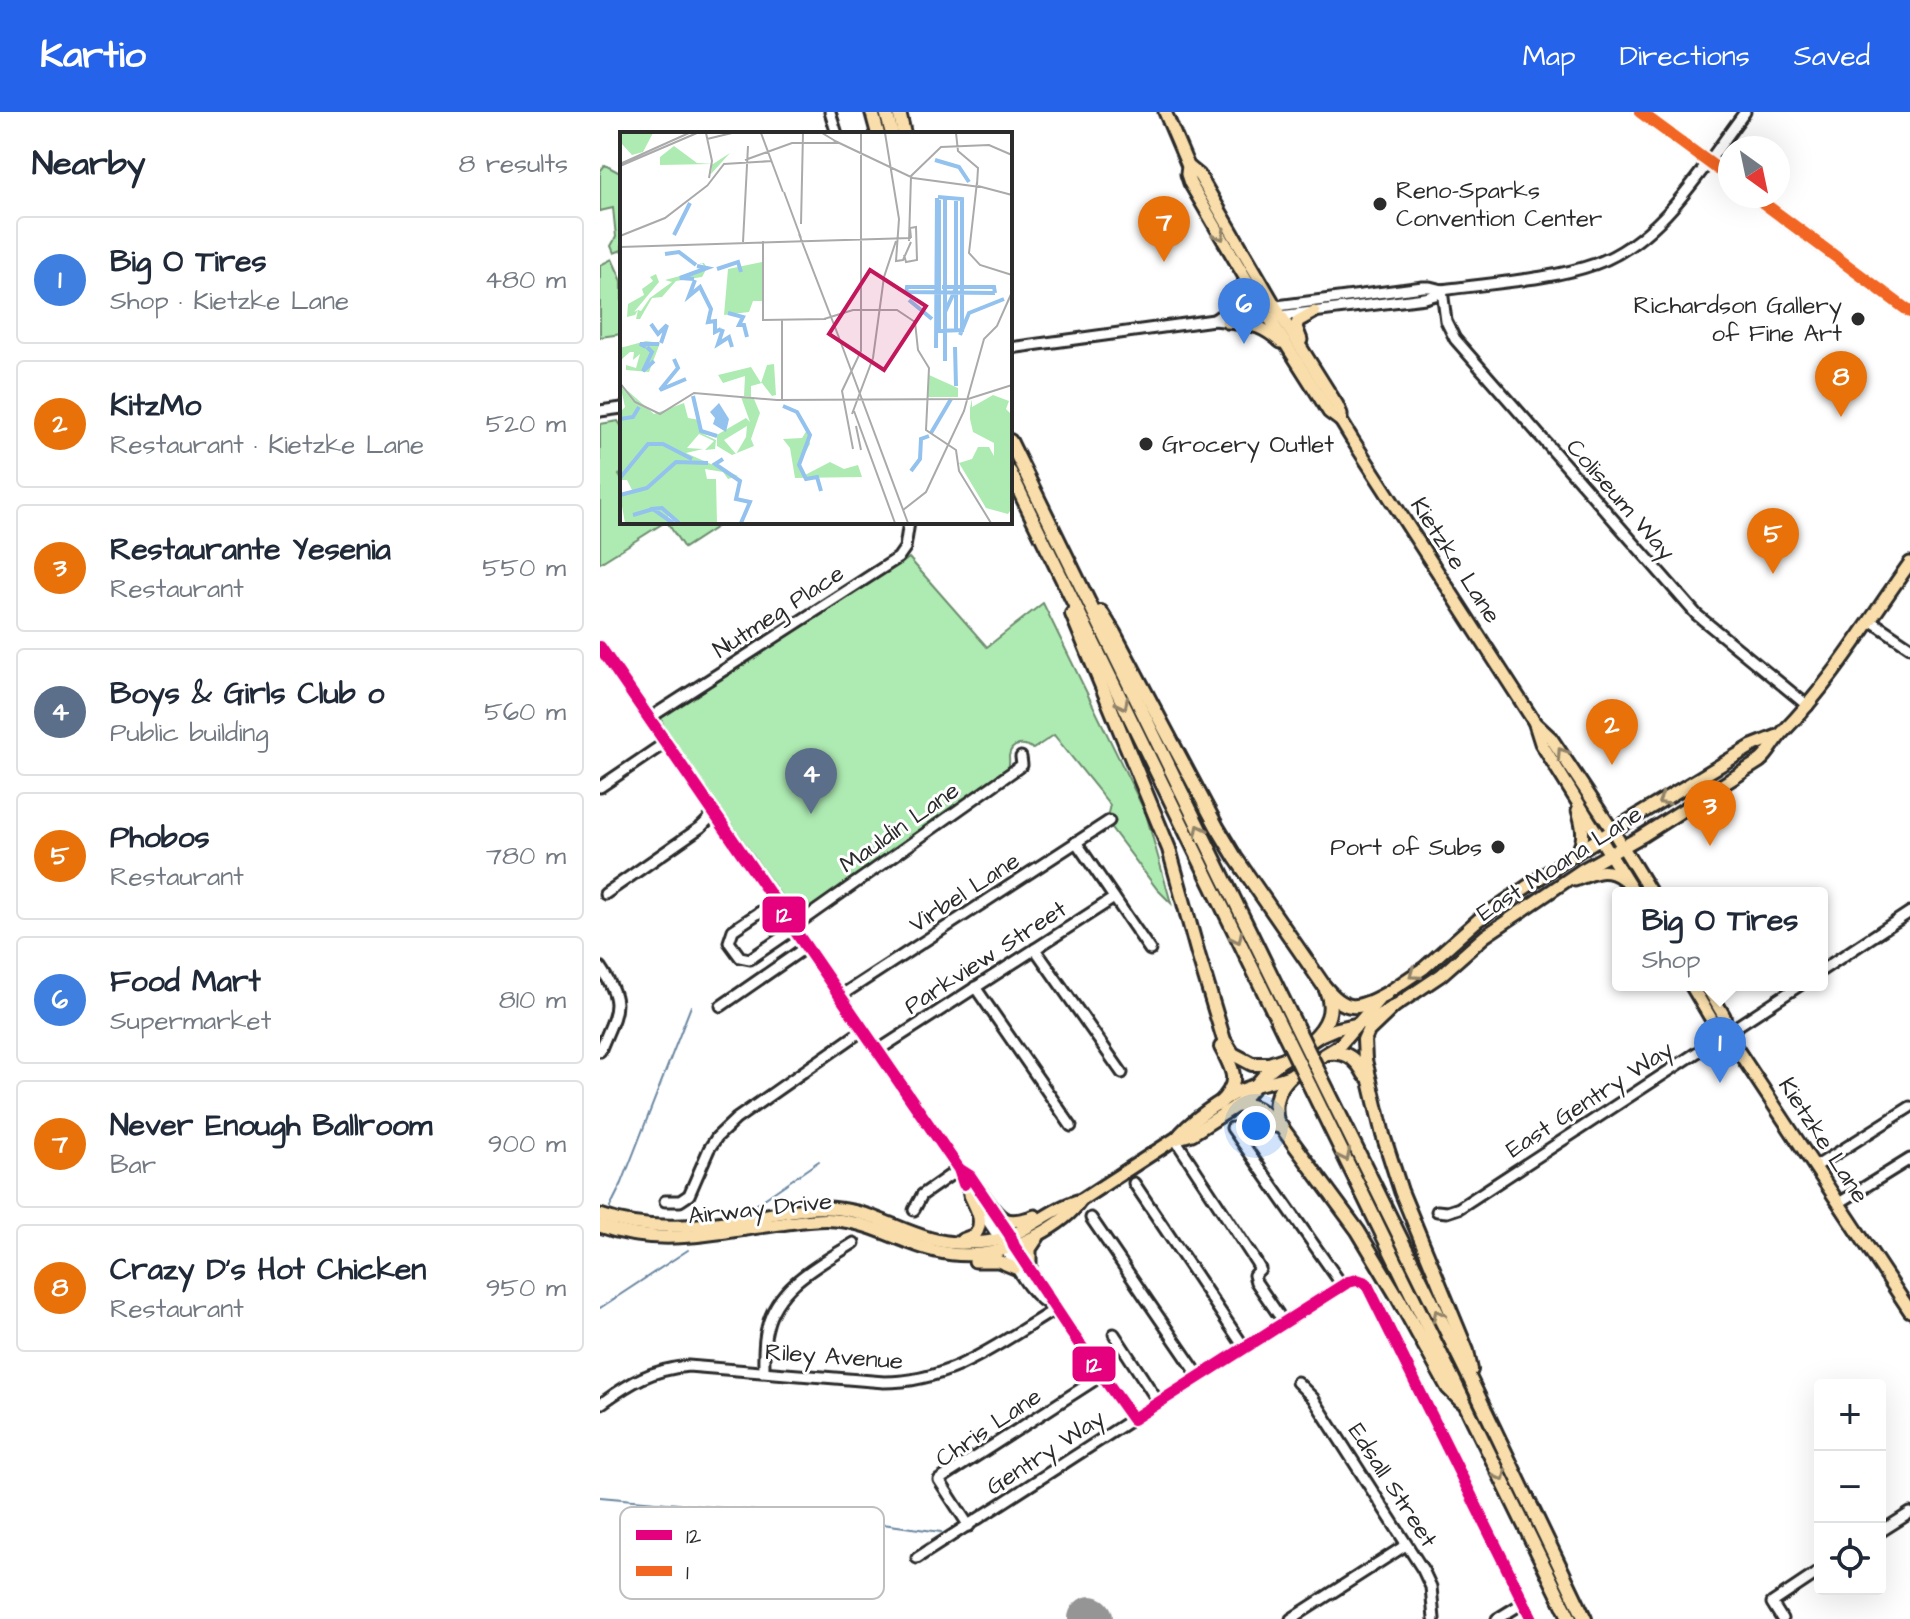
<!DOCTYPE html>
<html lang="en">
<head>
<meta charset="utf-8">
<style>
  :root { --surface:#fff; --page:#f6f6f7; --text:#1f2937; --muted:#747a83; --line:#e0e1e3; --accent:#2563eb }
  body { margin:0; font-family:"Architects Daughter",sans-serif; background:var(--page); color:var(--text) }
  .controls { position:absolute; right:24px; bottom:24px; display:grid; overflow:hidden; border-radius:8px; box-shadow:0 8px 32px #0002 }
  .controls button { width:72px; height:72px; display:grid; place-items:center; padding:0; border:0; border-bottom:2px solid var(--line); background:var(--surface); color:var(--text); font:40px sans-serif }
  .compass { position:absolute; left:1118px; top:24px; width:72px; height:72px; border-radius:50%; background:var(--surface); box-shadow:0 8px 32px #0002; rotate:147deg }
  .you { position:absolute; left:656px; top:1014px; width:28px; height:28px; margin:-20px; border:6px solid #fff; border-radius:50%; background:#1a73e8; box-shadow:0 0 0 12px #1a73e833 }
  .badge { display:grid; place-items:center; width:52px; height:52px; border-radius:50%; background:var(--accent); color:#fff; font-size:26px; font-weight:700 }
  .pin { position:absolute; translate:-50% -66px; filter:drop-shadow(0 2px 4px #0008) }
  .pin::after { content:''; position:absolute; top:42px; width:28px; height:24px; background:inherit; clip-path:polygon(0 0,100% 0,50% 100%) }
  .popup { position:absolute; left:1012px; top:775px; width:216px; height:104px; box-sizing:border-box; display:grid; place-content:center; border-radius:8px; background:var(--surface); filter:drop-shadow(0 2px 6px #0005); font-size:26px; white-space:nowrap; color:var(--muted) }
  .popup b { font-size:30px; color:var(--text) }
  .popup::after { content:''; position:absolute; left:50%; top:100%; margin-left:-16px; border:16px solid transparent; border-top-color:var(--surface) }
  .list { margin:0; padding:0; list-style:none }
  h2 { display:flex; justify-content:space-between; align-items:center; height:104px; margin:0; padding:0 32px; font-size:34px }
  h2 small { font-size:26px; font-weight:400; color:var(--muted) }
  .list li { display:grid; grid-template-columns:52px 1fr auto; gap:24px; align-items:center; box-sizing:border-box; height:128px; margin:0 16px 16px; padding:0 16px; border:2px solid var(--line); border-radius:8px }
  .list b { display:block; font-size:30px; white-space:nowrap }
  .list p { margin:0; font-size:26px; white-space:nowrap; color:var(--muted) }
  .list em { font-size:26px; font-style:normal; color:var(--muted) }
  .icon { flex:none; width:44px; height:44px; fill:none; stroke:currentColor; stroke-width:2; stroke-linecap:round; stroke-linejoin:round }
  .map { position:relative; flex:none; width:1310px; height:1507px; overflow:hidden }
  header { display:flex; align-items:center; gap:48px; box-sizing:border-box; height:112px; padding:0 40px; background:var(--accent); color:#fff }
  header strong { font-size:38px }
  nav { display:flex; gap:44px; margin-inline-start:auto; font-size:28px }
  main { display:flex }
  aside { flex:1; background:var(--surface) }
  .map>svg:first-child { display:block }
  .green { fill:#aeebb2; stroke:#6c8b6e; stroke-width:2 }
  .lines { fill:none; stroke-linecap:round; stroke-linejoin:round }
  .stream { stroke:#6986a0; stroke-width:2 }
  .runway { stroke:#959595; stroke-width:44 }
  .minor-casing { stroke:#2b2b2b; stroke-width:15 }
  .major-casing { stroke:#2b2b2b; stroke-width:17 }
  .highway-casing { stroke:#2b2b2b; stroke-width:18 }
  .minor { stroke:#fff; stroke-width:9 }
  .major { stroke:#f9deab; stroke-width:11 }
  .highway { stroke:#f9deab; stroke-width:12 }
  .highway-bridge-casing { stroke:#2b2b2b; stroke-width:18; stroke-linecap:butt }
  .highway-bridge { stroke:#f9deab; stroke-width:12 }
  .bus-1-casing { stroke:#fff; stroke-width:18 }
  .bus-2-casing { stroke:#fff; stroke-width:18 }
  .bus-1 { stroke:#e5007d; stroke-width:12 }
  .bus-2 { stroke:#f26522; stroke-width:12 }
  .oneway { stroke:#92846b }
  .poi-dot { fill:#2b2b2b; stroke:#fff; stroke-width:3 }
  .labels { text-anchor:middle; stroke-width:6; stroke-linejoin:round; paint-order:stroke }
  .poi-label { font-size:24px; fill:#2b2b2b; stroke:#fff; text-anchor:start }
  .street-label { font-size:24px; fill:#2b2b2b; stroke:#fff }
  .inset-river { fill:none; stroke:#93c2ee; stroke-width:4 }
  .inset-road { fill:none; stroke:#aaa; stroke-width:2 }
  .view { fill:#c2185b; fill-opacity:0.15; stroke:#c2185b; stroke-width:4 }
  .inset-edge { fill:none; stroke:#2b2b2b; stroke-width:4 }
  .key { fill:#fff; stroke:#bfbfbf; stroke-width:2 }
  .key-label { font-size:22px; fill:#2b2b2b }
  .line-badge { stroke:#fff; stroke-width:3 }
  .badge-label { font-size:22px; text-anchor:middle; font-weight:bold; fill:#fff }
</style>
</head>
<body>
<header>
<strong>Kartio</strong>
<nav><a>Map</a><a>Directions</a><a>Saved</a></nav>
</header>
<main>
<aside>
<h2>Nearby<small>8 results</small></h2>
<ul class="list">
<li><span class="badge" style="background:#3f7fe0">1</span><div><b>Big O Tires</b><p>Shop · Kietzke Lane</p></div><em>480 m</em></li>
<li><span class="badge" style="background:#e8710a">2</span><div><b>KitzMo</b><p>Restaurant · Kietzke Lane</p></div><em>520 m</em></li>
<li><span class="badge" style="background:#e8710a">3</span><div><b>Restaurante Yesenia</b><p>Restaurant</p></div><em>550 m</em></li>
<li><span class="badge" style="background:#5c6f8a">4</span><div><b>Boys &amp; Girls Club o</b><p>Public building</p></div><em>560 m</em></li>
<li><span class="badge" style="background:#e8710a">5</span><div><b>Phobos</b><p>Restaurant</p></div><em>780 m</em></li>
<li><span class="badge" style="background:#3f7fe0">6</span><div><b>Food Mart</b><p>Supermarket</p></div><em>810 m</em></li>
<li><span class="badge" style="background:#e8710a">7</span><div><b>Never Enough Ballroom</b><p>Bar</p></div><em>900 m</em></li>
<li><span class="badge" style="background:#e8710a">8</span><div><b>Crazy D's Hot Chicken</b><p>Restaurant</p></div><em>950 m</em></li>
</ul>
</aside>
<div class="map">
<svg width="1310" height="1507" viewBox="0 0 1310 1507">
  <rect width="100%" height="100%" fill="#fff"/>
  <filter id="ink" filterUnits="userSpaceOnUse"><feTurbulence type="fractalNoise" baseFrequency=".0125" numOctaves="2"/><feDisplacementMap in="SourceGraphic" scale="16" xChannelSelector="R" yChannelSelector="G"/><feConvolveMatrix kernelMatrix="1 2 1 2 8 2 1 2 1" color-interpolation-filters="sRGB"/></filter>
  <g filter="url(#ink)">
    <g class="green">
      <path d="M5,53L22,62V138L14,141L11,134L16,125L13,96L0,99V59Z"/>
      <path d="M12,147L22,169V222L0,225V153Z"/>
      <path d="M18,309L22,315V361L19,363L22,368V410H65L0,451V312Z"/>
      <path d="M67,410H124L84,436Z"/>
      <path d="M309,446L387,535L443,491L546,702L571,791L557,777L512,717L508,701L510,693L454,623L433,637C425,631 411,630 409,644C409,648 410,652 408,656L200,803L194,802L64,615L61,606L299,450L301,452Z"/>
    </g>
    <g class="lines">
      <g class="stream">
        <path d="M157,1092L219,1049"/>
        <path d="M10,1095L22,1071L91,894"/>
        <path d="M0,1196L88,1138"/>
        <path d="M0,1385L246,1407L341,1420"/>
      </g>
      <path class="runway" d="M490,1507L491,1506"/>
      <g class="minor-casing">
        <g id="minor">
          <path d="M230,0L237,22"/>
          <path d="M842,178L846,209L855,227L1097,503L1208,594"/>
          <path d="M614,208L624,201L631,200L823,175H830L842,178"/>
          <path d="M410,236L614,208L632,210L825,186L835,183L842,178C890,171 950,168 995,152C1061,129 1104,54 1145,0"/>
          <path d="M0,299L22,296"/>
          <path d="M1270,508L1310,535"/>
          <path d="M0,535L359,1057C366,1082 384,1102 397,1123C414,1149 426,1183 456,1197"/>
          <path d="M48,607L298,446L305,436L309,410"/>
          <path d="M0,675L65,631"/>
          <path d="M476,730L550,838"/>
          <path d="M5,782L101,715L114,702"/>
          <path d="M175,790L133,818L129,830L140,845L150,847L194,817L203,808L422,653L421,645"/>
          <path d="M435,837L522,961"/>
          <path d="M0,855C26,893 16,899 0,939"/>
          <path d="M1222,858L1310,800"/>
          <path d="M375,875L471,1014"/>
          <path d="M240,884L509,709"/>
          <path d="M121,894L206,835"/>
          <path d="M277,939L514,786"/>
          <path d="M632,1016L742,1173"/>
          <path d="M575,1027L656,1150L660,1157L654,1163L656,1170L678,1202"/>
          <path d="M1215,1055L1310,995"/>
          <path d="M359,1057L370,1064L382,1082"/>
          <path d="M534,1071L644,1235"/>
          <path d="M65,1089H80L89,1083L109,1037L117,1025L136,1007L263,918"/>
          <path d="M1239,1091L1310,1047"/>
          <path d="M314,1098L322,1083L359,1057"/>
          <path d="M837,1099L847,1100L859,1096L1200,873"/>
          <path d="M397,1104L456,1197L533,1307"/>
          <path d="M491,1106L599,1264"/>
          <path d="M514,1222L559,1291"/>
          <path d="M164,1259C164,1245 163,1230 167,1216C177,1173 219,1153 254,1131"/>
          <path d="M697,1270L713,1286L823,1458L831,1475L834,1507"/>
          <path d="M2,1291C31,1270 51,1258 88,1254L284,1270C352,1270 399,1231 456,1197"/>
          <path d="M369,1414L339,1368L501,1264"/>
          <path d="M1280,1420L1310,1401"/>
          <path d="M317,1446L683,1210L748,1170C757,1166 765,1169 770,1176L932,1507"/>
          <path d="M691,1507L806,1433"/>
          <path d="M897,1507L923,1491"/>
          <path d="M1182,1507L1172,1491L1220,1459"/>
        </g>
      </g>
      <g class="major-casing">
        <g id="major">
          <path d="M565,0L588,54L587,62L590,71L663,196L729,300L741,309"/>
          <path d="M1040,0L1130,66"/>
          <path d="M588,54L599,63L681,204L737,293L741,302V309L752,327L935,611L951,626L1013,719L1051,781"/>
          <path d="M1154,84L1310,200"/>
          <path d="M631,200C648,193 650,188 644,171"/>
          <path d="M627,210C653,213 660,212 681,230"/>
          <path d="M701,228L696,215L698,209L714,200"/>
          <path d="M935,612L941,631L1034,781"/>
          <path d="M978,739C986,727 982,711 978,698"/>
          <path d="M975,768C992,761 1006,754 1022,766"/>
          <path d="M1091,873L1113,910L1127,922L1310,1199"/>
          <path d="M1106,873L1124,904L1127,922"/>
          <path d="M706,954L739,934L781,885L824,856L878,808L979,739L1152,634L1180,623"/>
          <path d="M576,1027C589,1009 622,987 642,978C658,971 675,970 691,963"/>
          <path d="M378,1076C398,1102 399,1117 435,1104"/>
          <path d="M0,1103C69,1128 142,1105 211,1096C230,1095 249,1097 267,1103C300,1114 330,1133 367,1131C379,1131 392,1130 404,1126C432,1117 453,1095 481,1088L575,1027L592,1022L639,992L665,962L684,947L721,923L735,917L766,910L792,896L841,863L885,824L982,758L1042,724L1160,649C1170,641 1174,629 1183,620C1232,570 1269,508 1310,451"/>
          <path d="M0,1114C60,1136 119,1120 180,1112C198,1110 217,1106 235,1108C288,1112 321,1149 382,1142C414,1138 463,1115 481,1088"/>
          <path d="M362,1128L375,1123C385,1109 376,1097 370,1083"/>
          <path d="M375,1149H398L415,1156"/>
          <path d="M430,1158V1137L438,1125"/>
        </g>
      </g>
      <g class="highway-casing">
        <g id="highway">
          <path d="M272,0L278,22"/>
          <path d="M286,0L292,22"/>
          <path d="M299,0L304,22"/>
          <path d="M410,329L696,914"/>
          <path d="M410,360L685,923"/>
          <path d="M501,500L514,521L617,715L635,745L724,874C746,901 757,898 786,882"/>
          <path d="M472,502L569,737L598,842L624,928L633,942L652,952H669L684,947"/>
          <path d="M792,896L768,919L764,928L765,948L783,1023L801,1079L867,1239L871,1258"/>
          <path d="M712,928C727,914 735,898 726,878"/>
          <path d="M729,941C747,939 757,948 765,963"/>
          <path d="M693,962C678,975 672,990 677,1009L758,1119L797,1184L848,1276L861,1289"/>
          <path d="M722,967L873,1273L985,1507"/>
          <path d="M710,974L970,1507"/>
          <path d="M619,992C641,970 634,960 621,935"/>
          <path d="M636,994C655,990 664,1001 677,1014"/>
        </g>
      </g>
      <use href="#minor" class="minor"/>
      <use href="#major" class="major"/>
      <use href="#highway" class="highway"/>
      <g class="highway-bridge-casing">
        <g id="highway-bridge">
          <path d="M696,914L722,967"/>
          <path d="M685,923L710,974"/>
        </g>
      </g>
      <use href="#highway-bridge" class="highway-bridge"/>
      <g class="bus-1-casing">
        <g id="bus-1">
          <path d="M0,535L359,1057L364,1072"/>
          <path d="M359,1057L370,1064L410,1123L414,1134L471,1220L533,1307L748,1170L757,1168L766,1171L932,1507"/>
        </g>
      </g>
      <g class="bus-2-casing">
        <g id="bus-2">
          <path d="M1040,0L1130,66"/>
          <path d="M1154,84L1310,200"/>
        </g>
      </g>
      <use href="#bus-1" class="bus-1"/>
      <use href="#bus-2" class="bus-2"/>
    </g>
    <defs><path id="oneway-chevron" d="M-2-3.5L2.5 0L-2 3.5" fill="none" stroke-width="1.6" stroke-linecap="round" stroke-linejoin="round" transform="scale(2)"/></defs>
    <g class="oneway">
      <use href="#oneway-chevron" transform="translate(620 123) rotate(59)"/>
      <use href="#oneway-chevron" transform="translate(523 592) rotate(64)"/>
      <use href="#oneway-chevron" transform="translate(962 641) rotate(-124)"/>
      <use href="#oneway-chevron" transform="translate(1063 688) rotate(149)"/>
      <use href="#oneway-chevron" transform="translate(600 718) rotate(-116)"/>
      <use href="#oneway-chevron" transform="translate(637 826) rotate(64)"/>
      <use href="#oneway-chevron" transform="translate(814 862) rotate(144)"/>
      <use href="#oneway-chevron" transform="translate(745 1044) rotate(64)"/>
      <use href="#oneway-chevron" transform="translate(838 1203) rotate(-117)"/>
      <use href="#oneway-chevron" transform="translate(901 1364) rotate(64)"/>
    </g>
  </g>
  <g class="poi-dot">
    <circle cx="780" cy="92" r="8"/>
    <circle cx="1258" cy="207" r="8"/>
    <circle cx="546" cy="332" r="8"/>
    <circle cx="898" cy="735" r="8"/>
  </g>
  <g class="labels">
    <g class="poi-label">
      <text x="796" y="86">Reno-Sparks<tspan x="796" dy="28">Convention Center</tspan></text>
      <text x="1242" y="201" text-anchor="end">Richardson Gallery<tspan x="1242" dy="28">of Fine Art</tspan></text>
      <text x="562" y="340">Grocery Outlet</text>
      <text x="882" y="743" text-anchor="end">Port of Subs</text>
    </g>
    <g class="street-label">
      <text transform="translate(1021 387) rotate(49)" y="8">Coliseum Way</text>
      <text transform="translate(856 448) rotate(57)" y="8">Kietzke Lane</text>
      <text transform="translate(178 499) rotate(-33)" y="8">Nutmeg Place</text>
      <text transform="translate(299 715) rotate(-35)" y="8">Mauldin Lane</text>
      <text transform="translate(959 751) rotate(-33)" y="8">East Moana Lane</text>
      <text transform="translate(364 780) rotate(-33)" y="8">Virbel Lane</text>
      <text transform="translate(385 845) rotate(-33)" y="8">Parkview Street</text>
      <text transform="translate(989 987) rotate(-33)" y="8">East Gentry Way</text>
      <text transform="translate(1224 1028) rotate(57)" y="8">Kietzke Lane</text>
      <text transform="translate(160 1096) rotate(-6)" y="8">Airway Drive</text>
      <text transform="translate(234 1244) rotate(4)" y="8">Riley Avenue</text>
      <text transform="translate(388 1315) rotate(-34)" y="8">Chris Lane</text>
      <text transform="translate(445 1340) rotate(-33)" y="8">Gentry Way</text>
      <text transform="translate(793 1373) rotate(57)" y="8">Edsall Street</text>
    </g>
  </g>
  <g transform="translate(20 20)">
    <rect width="392" height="392" fill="#fff"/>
    <path d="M0,1H33L23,20L12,23L1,11ZM54,14L77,31L93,32L110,21L91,42L92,32L40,33V25ZM142,130V169H133L129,180L104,183L108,137ZM81,131H84L87,136L82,145L56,149L42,165L32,166L20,187H16L18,178L15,183L7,185L8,172L24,163L22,157L33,149L30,145L36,142L39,150L14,180L18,178L21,179L30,166L52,150L45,148L86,137L82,131L77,134ZM26,209L40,211L29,240L6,238V233L16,236L20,222L13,228L14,220H10L2,227L0,216ZM154,232L156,263L152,264L142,251L131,254V265L124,264L125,244L103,251L98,243L131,235L141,251L147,233ZM309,243L338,256V265H308ZM0,252L34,282L64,271L68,286L80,288V300L95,304L126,286L130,290L121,265L134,267L140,281L131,307L134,314L112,323L97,314V305L83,302L96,308L95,317L85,318L94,309L79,302L67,316L83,317L66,321L118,344L108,347L103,340L85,337L87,347H96L97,391H60L48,384V391H5L0,363L12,358L7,348H0V280L5,275ZM127,294L126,305L116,322L104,308ZM373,263L389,269L386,277L392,283V376L388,382L366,376L339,331L352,327L358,315H369L374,324V311L353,300L350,287V276L352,267V275ZM187,298L190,312L179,332L185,343L210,330L224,337L238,333L242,345L175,346L170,316L163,307L182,306Z" fill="#aeebb2" fill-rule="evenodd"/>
    <path d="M99,271L109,287L106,300L93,292L95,286L90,280Z" fill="#93c2ee"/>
    <path class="inset-river" d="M315,28L339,35L349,50M54,103L70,71M45,122L59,120L76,133M97,137L118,130L121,140M74,147L60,146L87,136L77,134M75,148L69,164L80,155L91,177L88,190L95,189V200L101,197M322,155H374L375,161M285,160L375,161M286,161L287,155H315M289,168L312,187M325,180L336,156M108,181L123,185L119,193H124L127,205M31,192L38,202L47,193L41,211M103,197L98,212L109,205L112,215M319,197V68M317,199L342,198V67L318,65M336,199V65M340,203L349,181L384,167M26,215L20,212H39M27,215L32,220L23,239L34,229M335,215L336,254M316,216L317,66M54,227L58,236L40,258L66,247M325,229V65M73,264L81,299L97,304M163,274L177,280L190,303L179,333L186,347L197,345L201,359M0,287L13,285L19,275M311,301L331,267M103,327L95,332L120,349L116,367L130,370L121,391M291,339L300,327L301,307L309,304M0,346L28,312H43L72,327M0,363L27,356L56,330L88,331M30,377L42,376L59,391M13,383L33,377L53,391"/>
    <path class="inset-road" d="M86,1L92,29L89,46M141,1L163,60M183,1H202L217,10M265,1L279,87L276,129L283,128L291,110M336,1L338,19L358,36L357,53M87,7L112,1M213,8L293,46L360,55M125,28L172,11H217M0,32L69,1M0,34L77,1M357,50L349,121L360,133L392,143M87,54L104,32L152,29M358,54L392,63M164,60L181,106M181,92L183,1M179,102L218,203M0,104L45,86L88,53M143,109V188L206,187M289,109L291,44L321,15L369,13L392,23M123,110L128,14M0,115L291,106M284,123L286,130L297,128L296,95L290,96L291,106M204,187L233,178H277L295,190L298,218L309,236L306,298L336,318L339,339L371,391M218,203L288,391M0,251L15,270L40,282L74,261L157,268L348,267L392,253M162,268V188M234,279L275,391M232,282L253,226L264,145L276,109M236,294L241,318M233,317L222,259L241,219V1M283,378L306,360L344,279L364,207L377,194L392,160"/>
    <path class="view" d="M250,138L306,174L264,238L209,202Z"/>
    <rect width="392" height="392" class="inset-edge"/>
  </g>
  <rect x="20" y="1395" width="264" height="92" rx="12" class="key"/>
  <rect x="36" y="1418" width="36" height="10" fill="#e5007d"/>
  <rect x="36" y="1454" width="36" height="10" fill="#f26522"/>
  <g class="key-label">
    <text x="86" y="1431">12</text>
    <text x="86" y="1467">1</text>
  </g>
  <g class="line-badge">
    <rect x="161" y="783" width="46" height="39" rx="8" fill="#e5007d"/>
    <rect x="471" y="1233" width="46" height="38" rx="8" fill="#e5007d"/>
  </g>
  <g class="badge-label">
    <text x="184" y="810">12</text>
    <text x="494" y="1260">12</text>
  </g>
</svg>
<div class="controls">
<button>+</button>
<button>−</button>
<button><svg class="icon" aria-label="locate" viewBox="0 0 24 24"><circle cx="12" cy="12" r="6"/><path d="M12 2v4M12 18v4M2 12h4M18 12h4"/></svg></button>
</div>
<svg class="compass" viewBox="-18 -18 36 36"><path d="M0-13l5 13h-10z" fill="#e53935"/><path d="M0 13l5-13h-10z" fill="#747a83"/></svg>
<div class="you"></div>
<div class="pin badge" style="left:1120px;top:971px;background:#3f7fe0">1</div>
<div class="popup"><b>Big O Tires</b>Shop</div>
<div class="pin badge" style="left:1012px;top:653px;background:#e8710a">2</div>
<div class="pin badge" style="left:1110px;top:734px;background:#e8710a">3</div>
<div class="pin badge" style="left:211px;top:702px;background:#5c6f8a">4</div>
<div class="pin badge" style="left:1173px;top:462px;background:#e8710a">5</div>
<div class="pin badge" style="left:644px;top:232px;background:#3f7fe0">6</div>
<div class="pin badge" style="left:564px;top:150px;background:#e8710a">7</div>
<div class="pin badge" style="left:1241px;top:305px;background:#e8710a">8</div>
</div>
</main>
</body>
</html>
